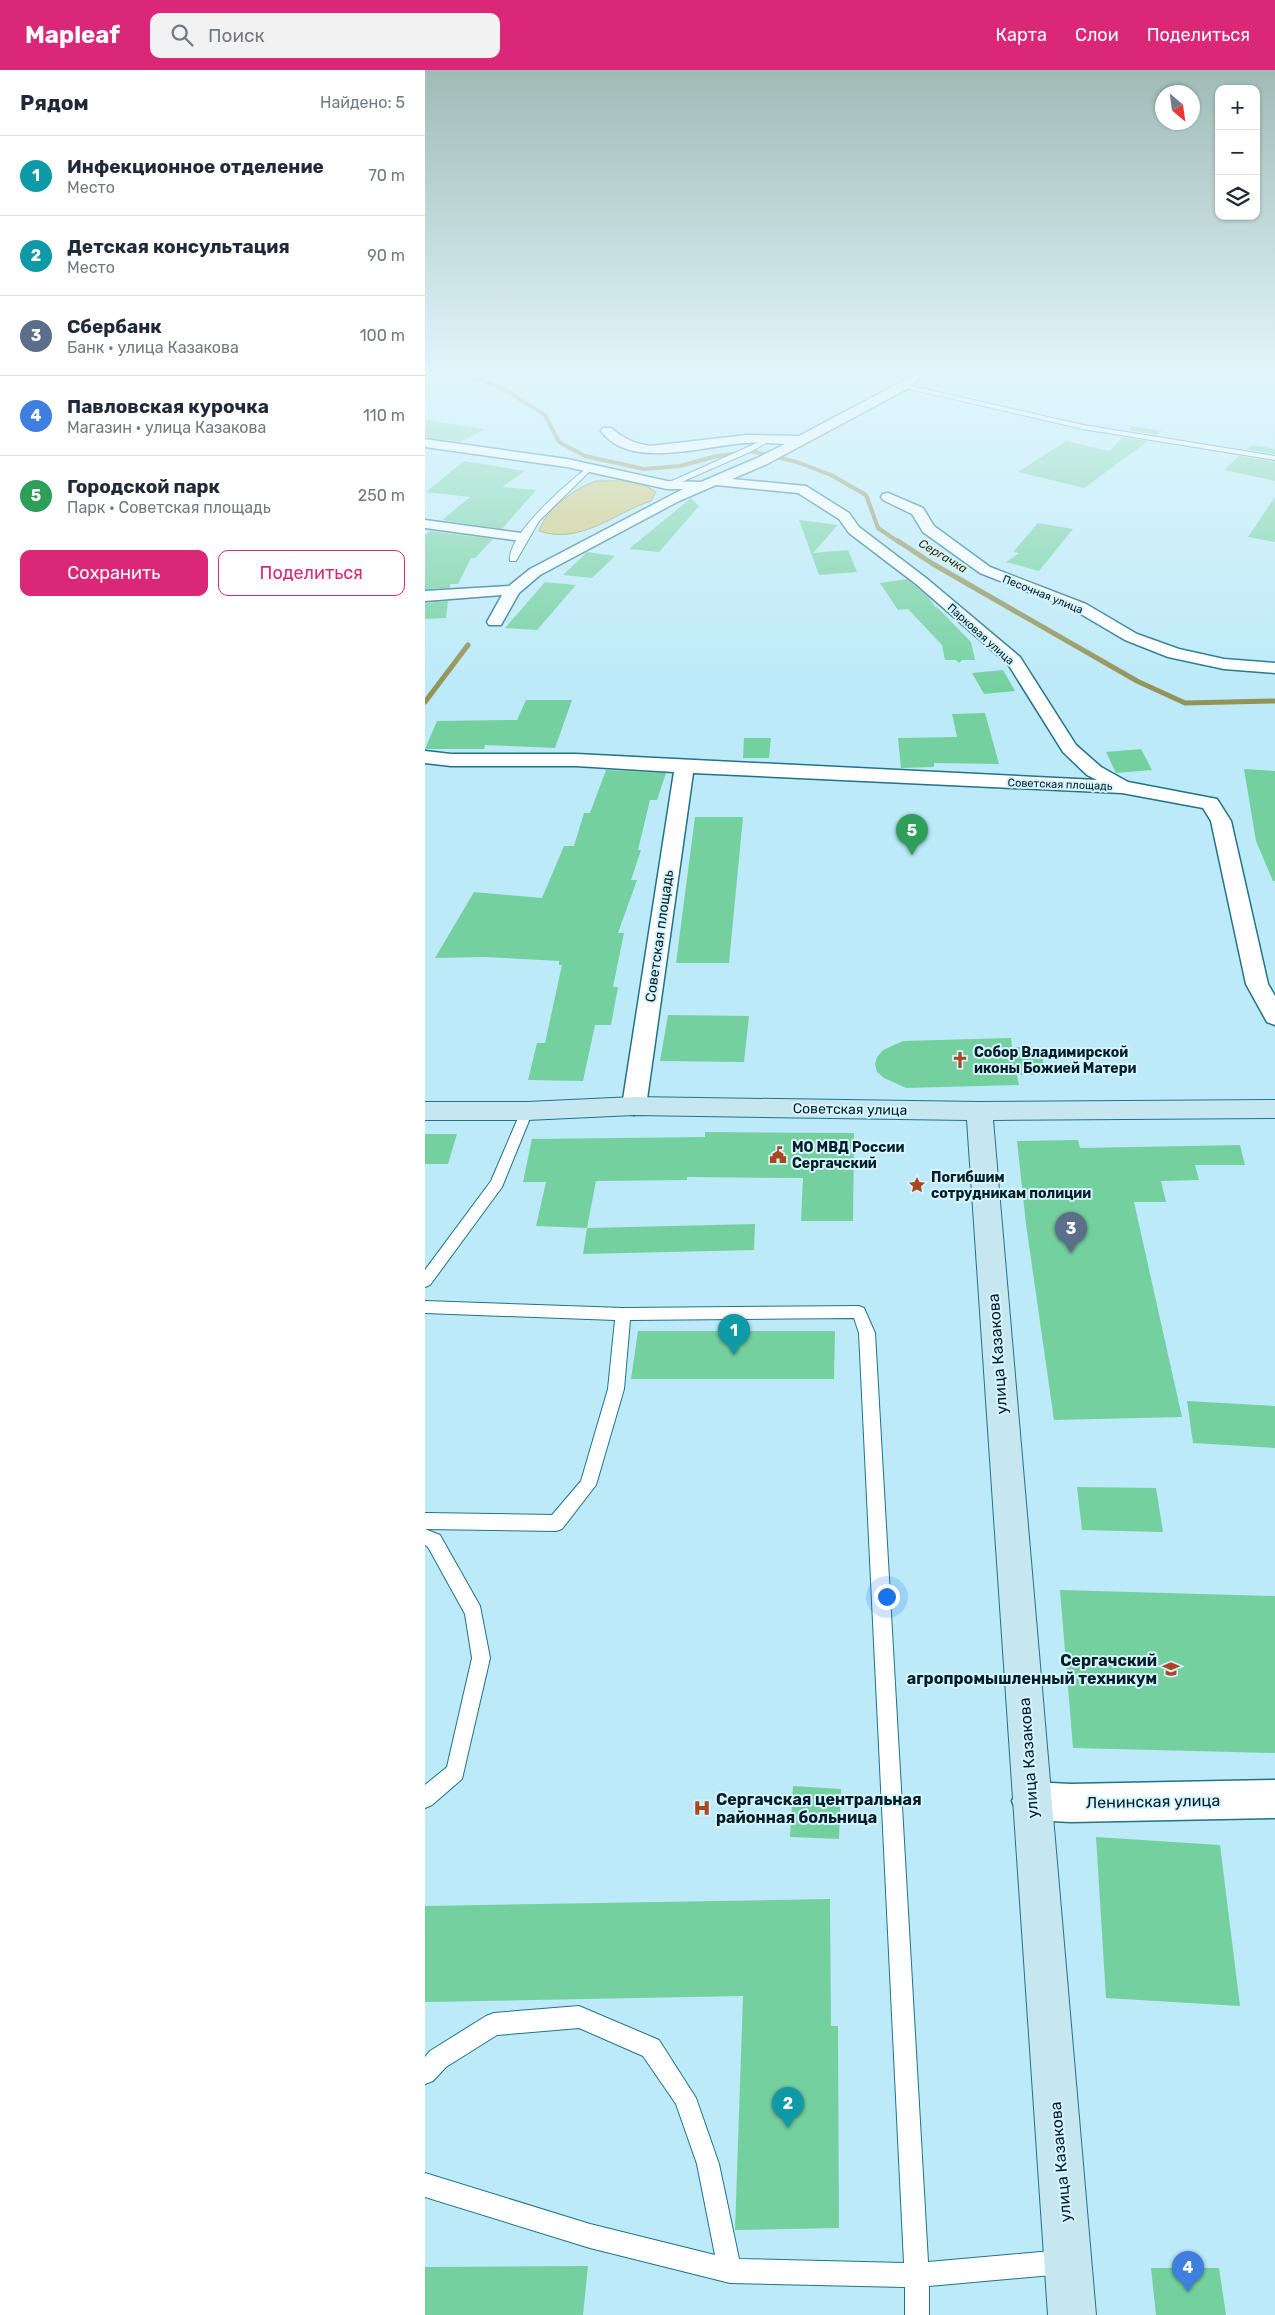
<!DOCTYPE html>
<html lang="ru">
<head>
<meta charset="utf-8">
<style>
  :root { --surface:#fff; --page:#f2f2f3; --text:#1f2937; --muted:#747a83; --line:#e0e1e3; --accent:#db2777 }
  body { margin:0; font-family:Rubik,sans-serif; background:var(--page); color:var(--text) }
  .controls { position:absolute; right:15px; top:15px; display:grid; overflow:hidden; border-radius:10px; box-shadow:0 1px 4px #0004 }
  .controls button { width:45px; height:45px; display:grid; place-items:center; padding:0; border:0; border-bottom:1px solid var(--line); background:var(--surface); color:var(--text); font:25px sans-serif }
  .compass { position:absolute; left:730px; top:15px; width:45px; height:45px; border-radius:50%; background:var(--surface); box-shadow:0 1px 4px #0004; rotate:151deg }
  .you { position:absolute; left:461px; top:1526px; width:18px; height:18px; margin:-12px; border:4px solid #fff; border-radius:50%; background:#1a73e8; box-shadow:0 0 0 8px #1a73e833 }
  .badge { display:grid; place-items:center; width:32px; height:32px; border-radius:50%; background:var(--accent); color:#fff; font-size:16px; font-weight:700 }
  .pin { position:absolute; translate:-50% -41px; filter:drop-shadow(0 1px 2px #0008) }
  .pin::after { content:''; position:absolute; top:26px; width:18px; height:15px; background:inherit; clip-path:polygon(0 0,100% 0,50% 100%) }
  .list { margin:0; padding:0; list-style:none }
  h2 { display:flex; justify-content:space-between; align-items:center; height:65px; margin:0; padding:0 20px; font-size:21px }
  h2 small { font-size:16px; font-weight:400; color:var(--muted) }
  .list li { display:grid; grid-template-columns:32px 1fr auto; gap:15px; align-items:center; box-sizing:border-box; height:80px; padding:0 20px; border-top:1px solid var(--line) }
  .list b { display:block; font-size:19px; white-space:nowrap }
  .list p { margin:0; font-size:16px; white-space:nowrap; color:var(--muted) }
  .list em { font-size:16px; font-style:normal; color:var(--muted) }
  .actions { display:flex; gap:10px; padding:15px 20px }
  .actions a { flex:1; padding:11px 0; border:1px solid var(--accent); border-radius:10px; text-align:center; font-size:18px; color:var(--accent) }
  .actions .main { background:var(--accent); color:#fff }
  .icon { flex:none; width:28px; height:28px; fill:none; stroke:currentColor; stroke-width:2; stroke-linecap:round; stroke-linejoin:round }
  .map { position:relative; flex:none; width:850px; height:2245px; overflow:hidden }
  header { display:flex; align-items:center; gap:30px; box-sizing:border-box; height:70px; padding:0 25px; background:var(--accent); color:#fff }
  header strong { font-size:24px }
  nav { display:flex; gap:28px; margin-inline-start:auto; font-size:18px }
  .search { width:350px; height:45px; background:var(--page); display:flex; align-items:center; gap:12px; box-sizing:border-box; padding:0 18px; border-radius:10px; color:var(--muted); font-size:19px }
  main { display:flex }
  aside { flex:1; background:var(--surface) }
  .map>svg:first-child { display:block }
  .water { fill:#d4c56c; stroke:#949358 }
  .lines { fill:none; stroke-linecap:round; stroke-linejoin:round }
  .stream-far1 { stroke:#949358; stroke-width:4 }
  .stream { stroke:#949358; stroke-width:5 }
  .building { fill:#75d0a0 }
  .lane-casing { stroke:#207388; stroke-width:2 }
  .street-casing { stroke:#207388; stroke-width:3 }
  .secondary-casing { stroke:#207388; stroke-width:2 }
  .lane { fill:#fff; fill-rule:evenodd }
  .street { fill:#fff; fill-rule:evenodd }
  .secondary { fill:#c6e7f0; fill-rule:evenodd }
  .labels { text-anchor:middle; stroke-width:4; stroke-linejoin:round; paint-order:stroke }
  .far-street-label { font-size:11px; fill:#001f28; stroke:#d7f4fe }
  .far-water-label { font-size:12px; font-style:italic; fill:#373008; stroke:#d7f4fe }
  .street-label { font-size:14px; fill:#001f28; stroke:#d7f4fe }
  .poi-label { font-size:14px; font-weight:bold; fill:#001f28; stroke:#d7f4fe; text-anchor:start }
  .near-street-label { font-size:16px; fill:#001f28; stroke:#d7f4fe }
  .near-poi-label { font-size:16px; font-weight:bold; fill:#001f28; stroke:#d7f4fe; text-anchor:end }
</style>
</head>
<body>
<header>
<strong>Mapleaf</strong>
<div class="search"><svg class="icon" aria-label="search" viewBox="0 0 24 24"><circle cx="10" cy="10" r="6"/><path d="M15 15l6 6"/></svg>Поиск</div>
<nav><a>Карта</a><a>Слои</a><a>Поделиться</a></nav>
</header>
<main>
<aside>
<h2>Рядом<small>Найдено: 5</small></h2>
<ul class="list">
<li><span class="badge" style="background:#0f9aa8">1</span><div><b>Инфекционное отделение</b><p>Место</p></div><em>70 m</em></li>
<li><span class="badge" style="background:#0f9aa8">2</span><div><b>Детская консультация</b><p>Место</p></div><em>90 m</em></li>
<li><span class="badge" style="background:#5c6f8a">3</span><div><b>Сбербанк</b><p>Банк · улица Казакова</p></div><em>100 m</em></li>
<li><span class="badge" style="background:#3f7fe0">4</span><div><b>Павловская курочка</b><p>Магазин · улица Казакова</p></div><em>110 m</em></li>
<li><span class="badge" style="background:#2e9e5b">5</span><div><b>Городской парк</b><p>Парк · Советская площадь</p></div><em>250 m</em></li>
</ul>
<div class="actions"><a class="main">Сохранить</a><a>Поделиться</a></div>
</aside>
<div class="map">
<svg width="850" height="2245" viewBox="0 0 850 2245">
  <rect width="100%" height="100%" fill="#bdeaf8"/>
  <path class="water" d="M171,411C193,411 213,409 231,422L226,431C189,443 156,475 114,461C121,439 150,418 171,411Z"/>
  <g class="lines">
    <path class="stream-far1" d="M36,303L79,319L120,345L134,372L160,386L219,399L255,396L288,387L326,381L372,392L406,405L441,425L453,458L475,473"/>
    <g class="stream">
      <path d="M473,471L508,494L712,611L760,633L850,631"/>
      <path d="M0,632L43,575"/>
    </g>
  </g>
  <g class="building">
    <path d="M0,350L60,359L35,372L0,367Z"/>
    <path d="M707,356L737,361L731,365L703,360Z"/>
    <path d="M697,367L723,371L659,418L593,402L641,371L685,381Z"/>
    <path d="M826,375L850,379V384L821,379Z"/>
    <path d="M814,386L850,392V411L799,400Z"/>
    <path d="M39,391L100,401L77,417L111,420L77,459L17,450L45,427L1,422Z"/>
    <path d="M850,427V472L823,467Z"/>
    <path d="M266,428L274,436L234,482L204,479Z"/>
    <path d="M374,450L413,455L388,483L423,480L432,502L394,505Z"/>
    <path d="M613,453L648,459L614,501L581,492L594,483L588,482Z"/>
    <path d="M5,461L68,469L50,488H46L33,514H25V518L0,519V465Z"/>
    <path d="M162,482L190,486L167,508L138,505Z"/>
    <path d="M482,509L503,527L512,539L511,536L546,572L550,590H537L534,593L531,590H520L517,575L483,539L473,540L455,513Z"/>
    <path d="M120,512L151,515L112,560L80,558Z"/>
    <path d="M23,531L21,548L0,549V533Z"/>
    <path d="M578,600L590,621L559,624L547,603Z"/>
    <path d="M101,630H147L130,678L60,675L59,679H0L12,651L92,650Z"/>
    <path d="M560,643L574,694L509,693V697L476,698L473,668L532,667L527,644Z"/>
    <path d="M319,668H346L344,688H318Z"/>
    <path d="M716,679L727,700L691,703L681,682Z"/>
    <path d="M819,699L850,701V811H848L831,771Z"/>
    <path d="M181,700L241,703L232,730H225L213,780H216L206,810H212L193,863H199L188,917H193L186,955H170L158,1011L103,1010L112,973H120L137,895H134V891L60,887L10,888L49,822L117,828L139,776H149L159,743H165Z"/>
    <path d="M270,747H318L304,893H251Z"/>
    <path d="M243,945L324,946L319,992L235,991Z"/>
    <path d="M586,968L587,977H615L621,1005H592L594,1015L481,1018L459,1008L452,1002L450,994L452,987L458,980L478,971Z"/>
    <path d="M280,1062L429,1063L428,1151H376L378,1108L262,1107V1110L171,1111L162,1158L111,1156L121,1112H98L107,1069L280,1067Z"/>
    <path d="M0,1064H32L23,1094H0Z"/>
    <path d="M653,1070L655,1078L815,1075L820,1095H770L774,1110L736,1111L741,1132H709L757,1347L629,1350L601,1154L592,1071Z"/>
    <path d="M330,1154L329,1180L158,1184L162,1158Z"/>
    <path d="M213,1261H410L409,1309H206Z"/>
    <path d="M762,1331L850,1336V1378L768,1373Z"/>
    <path d="M652,1417L731,1418L738,1462L657,1460Z"/>
    <path d="M635,1520L850,1526V1683L648,1678Z"/>
    <path d="M368,1716L416,1719L414,1769L365,1767Z"/>
    <path d="M671,1767L795,1775L815,1936L681,1928Z"/>
    <path d="M405,1829L406,1956H413L414,2158L310,2160L318,1926L0,1932V1836Z"/>
    <path d="M163,2196L158,2245H0V2197Z"/>
    <path d="M726,2198H794L801,2245H731Z"/>
  </g>
  <g class="lines">
    <g class="lane-casing">
      <g id="lane">
        <path d="M478,314L658,355L850,386V390L658,359L476,317Z"/>
        <path d="M345,367L347,370L325,382L245,417L238,415Z"/>
        <path d="M163,397L168,398L114,451L91,491H85C82,464 143,413 163,397Z"/>
        <path d="M102,1036L108,1041L77,1117L5,1215L0,1217V1200L66,1111L96,1041Z"/>
        <path d="M0,1231L198,1238L434,1236L439,1238L450,1263L503,2192L638,2180L646,2184L650,2192L646,2200L638,2204L504,2216V2245H480V2217L305,2213L165,2178L0,2127V2103L165,2154L290,2185L272,2094L251,2034L218,1986L154,1958L72,1965L21,1997L8,2011L0,2014V1987L5,1981L61,1946L69,1943L154,1936L234,1970L271,2028L294,2094L314,2189L479,2193L434,1263L429,1248L205,1250L199,1319L171,1415L137,1459L131,1461L0,1459V1443L127,1445L156,1411L183,1319L190,1250L0,1243Z"/>
        <path d="M0,1459L15,1465L55,1536L65,1588L37,1709L7,1735L0,1738V1715L22,1697L47,1588L40,1544L3,1477L0,1475Z"/>
      </g>
    </g>
    <g class="street-casing">
      <g id="street">
        <path d="M488,303H501L482,319L342,394L307,409L381,416L424,443L434,457L501,508L595,587L651,675L676,697L703,712L792,729L806,751L843,914L850,926V955L842,952L821,914L786,751L778,738L697,723L268,703L221,1036L218,1042L209,1045L200,1042L197,1036L249,702L151,696H26L0,693V681L26,684H151L672,710L662,705L638,682L583,594L491,514L424,463L414,449L373,423L291,415L254,431L115,505L94,523L76,555H64L62,552L77,525L0,531V521L84,516L105,499L258,419H242L142,397L0,377V369L142,389L242,411L276,412L332,388L360,374C347,373 334,372 322,373C280,375 205,401 176,361L178,358H186C199,369 209,373 225,376L322,365L374,366L474,313Z"/>
        <path d="M463,423L498,438L509,456L565,497L661,534L712,564L754,579L799,589L850,593V603L799,599L743,587L700,570L649,540L555,503L498,462L487,444L458,430L456,427L458,424Z"/>
        <path d="M0,450L96,463L103,467L96,471L0,458Z"/>
        <path d="M850,1710V1748L646,1752L606,1750L593,1744L587,1731L593,1718L606,1712L646,1714Z"/>
      </g>
    </g>
    <g class="secondary-casing">
      <path id="secondary" d="M209,1027L554,1032L850,1030V1048L568,1050L671,2245H623L542,1050L209,1045L102,1050H0V1032H102Z"/>
    </g>
    <use href="#lane" class="lane"/>
    <use href="#street" class="street"/>
    <use href="#secondary" class="secondary"/>
  </g>
  <linearGradient id="sky" x2="0" y2="1"><stop stop-color="#a0bbb6"/><stop offset="0.49" stop-color="#e1f6fc"/><stop offset="1" stop-color="#e1f6fc" stop-opacity="0"/></linearGradient>
  <rect width="850" height="617" fill="url(#sky)"/>
  <defs>
    <g id="church-bare" transform="scale(1.35)"><path d="M-1.2-6h2.4v3.5h3.3v2.4h-3.3V6h-2.4V-.1h-3.3v-2.4h3.3Z" fill="#ac461f" stroke="#d7f4fe" stroke-width="2.5" paint-order="stroke"/></g>
    <g id="civic-bare" transform="scale(1.35)"><path d="M-.6-6.5H3V-4.5H.6V-3L4-1V1h2V6H-6V1h2V-1L-.6-3ZM-1.2 2.5V6h2.4V2.5Z" fill="#ac461f" stroke="#d7f4fe" stroke-width="2.5" paint-order="stroke"/></g>
    <g id="sight-bare" transform="scale(1.35)"><path d="M0-6L1.8-2.2L6-1.7L2.9 1.2L3.7 5.4L0 3.3L-3.7 5.4L-2.9 1.2L-6-1.7L-1.8-2.2Z" fill="#ac461f" stroke="#d7f4fe" stroke-width="2.5" paint-order="stroke"/></g>
    <g id="university-bare" transform="scale(1.35)"><path d="M0-5L7-2L0 1L-7-2ZM-4 1L0 2.5L4 1V4Q0 6-4 4Z" fill="#ac461f" stroke="#d7f4fe" stroke-width="2.5" paint-order="stroke"/></g>
    <g id="hospital-bare" transform="scale(1.35)"><path d="M-5-5h3v3.5h4V-5h3V5h-3V1.5h-4V5h-3Z" fill="#ac461f" stroke="#d7f4fe" stroke-width="2.5" paint-order="stroke"/></g>
  </defs>
  <g fill-rule="evenodd">
    <use href="#church-bare" x="535" y="990"/>
    <use href="#civic-bare" x="353" y="1085"/>
    <use href="#sight-bare" x="492" y="1115"/>
    <use href="#university-bare" x="746" y="1599"/>
    <use href="#hospital-bare" x="277" y="1738"/>
  </g>
  <g class="labels">
    <g class="far-street-label">
      <text transform="translate(618 524) rotate(22)" y="4">Песочная улица</text>
      <text transform="translate(556 564) rotate(42)" y="4">Парковая улица</text>
      <text transform="translate(635 714) rotate(2)" y="4">Советская площадь</text>
    </g>
    <g class="far-water-label">
      <text transform="translate(518 486) rotate(31)" y="4">Сергачка</text>
    </g>
    <g class="street-label">
      <text transform="translate(234 866) rotate(-82)" y="5">Советская площадь</text>
      <text transform="translate(425 1039) rotate(1)" y="5">Советская улица</text>
    </g>
    <g class="poi-label">
      <text x="549" y="987">Собор Владимирской<tspan x="549" dy="16">иконы Божией Матери</tspan></text>
      <text x="367" y="1082">МО МВД России<tspan x="367" dy="16">Сергачский</tspan></text>
      <text x="506" y="1112">Погибшим<tspan x="506" dy="16">сотрудникам полиции</tspan></text>
    </g>
    <g class="near-street-label">
      <text transform="translate(572 1284) rotate(-94)" y="6">улица Казакова</text>
      <text transform="translate(603 1688) rotate(-94)" y="6">улица Казакова</text>
      <text transform="translate(728 1731) rotate(-1)" y="6">Ленинская улица</text>
      <text transform="translate(635 2092) rotate(-95)" y="6">улица Казакова</text>
    </g>
    <g class="near-poi-label">
      <text x="732" y="1596">Сергачский<tspan x="732" dy="18">агропромышленный техникум</tspan></text>
      <text x="291" y="1735" text-anchor="start">Сергачская центральная<tspan x="291" dy="18">районная больница</tspan></text>
    </g>
  </g>
</svg>
<div class="controls">
<button>+</button>
<button>−</button>
<button><svg class="icon" aria-label="layers" viewBox="0 0 24 24"><path d="M12 4l9 5-9 5-9-5zM3 14l9 5 9-5"/></svg></button>
</div>
<svg class="compass" viewBox="-18 -18 36 36"><path d="M0-13l5 13h-10z" fill="#e53935"/><path d="M0 13l5-13h-10z" fill="#747a83"/></svg>
<div class="you"></div>
<div class="pin badge" style="left:309px;top:1285px;background:#0f9aa8">1</div>
<div class="pin badge" style="left:363px;top:2058px;background:#0f9aa8">2</div>
<div class="pin badge" style="left:646px;top:1183px;background:#5c6f8a">3</div>
<div class="pin badge" style="left:763px;top:2222px;background:#3f7fe0">4</div>
<div class="pin badge" style="left:487px;top:785px;background:#2e9e5b">5</div>
</div>
</main>
</body>
</html>
